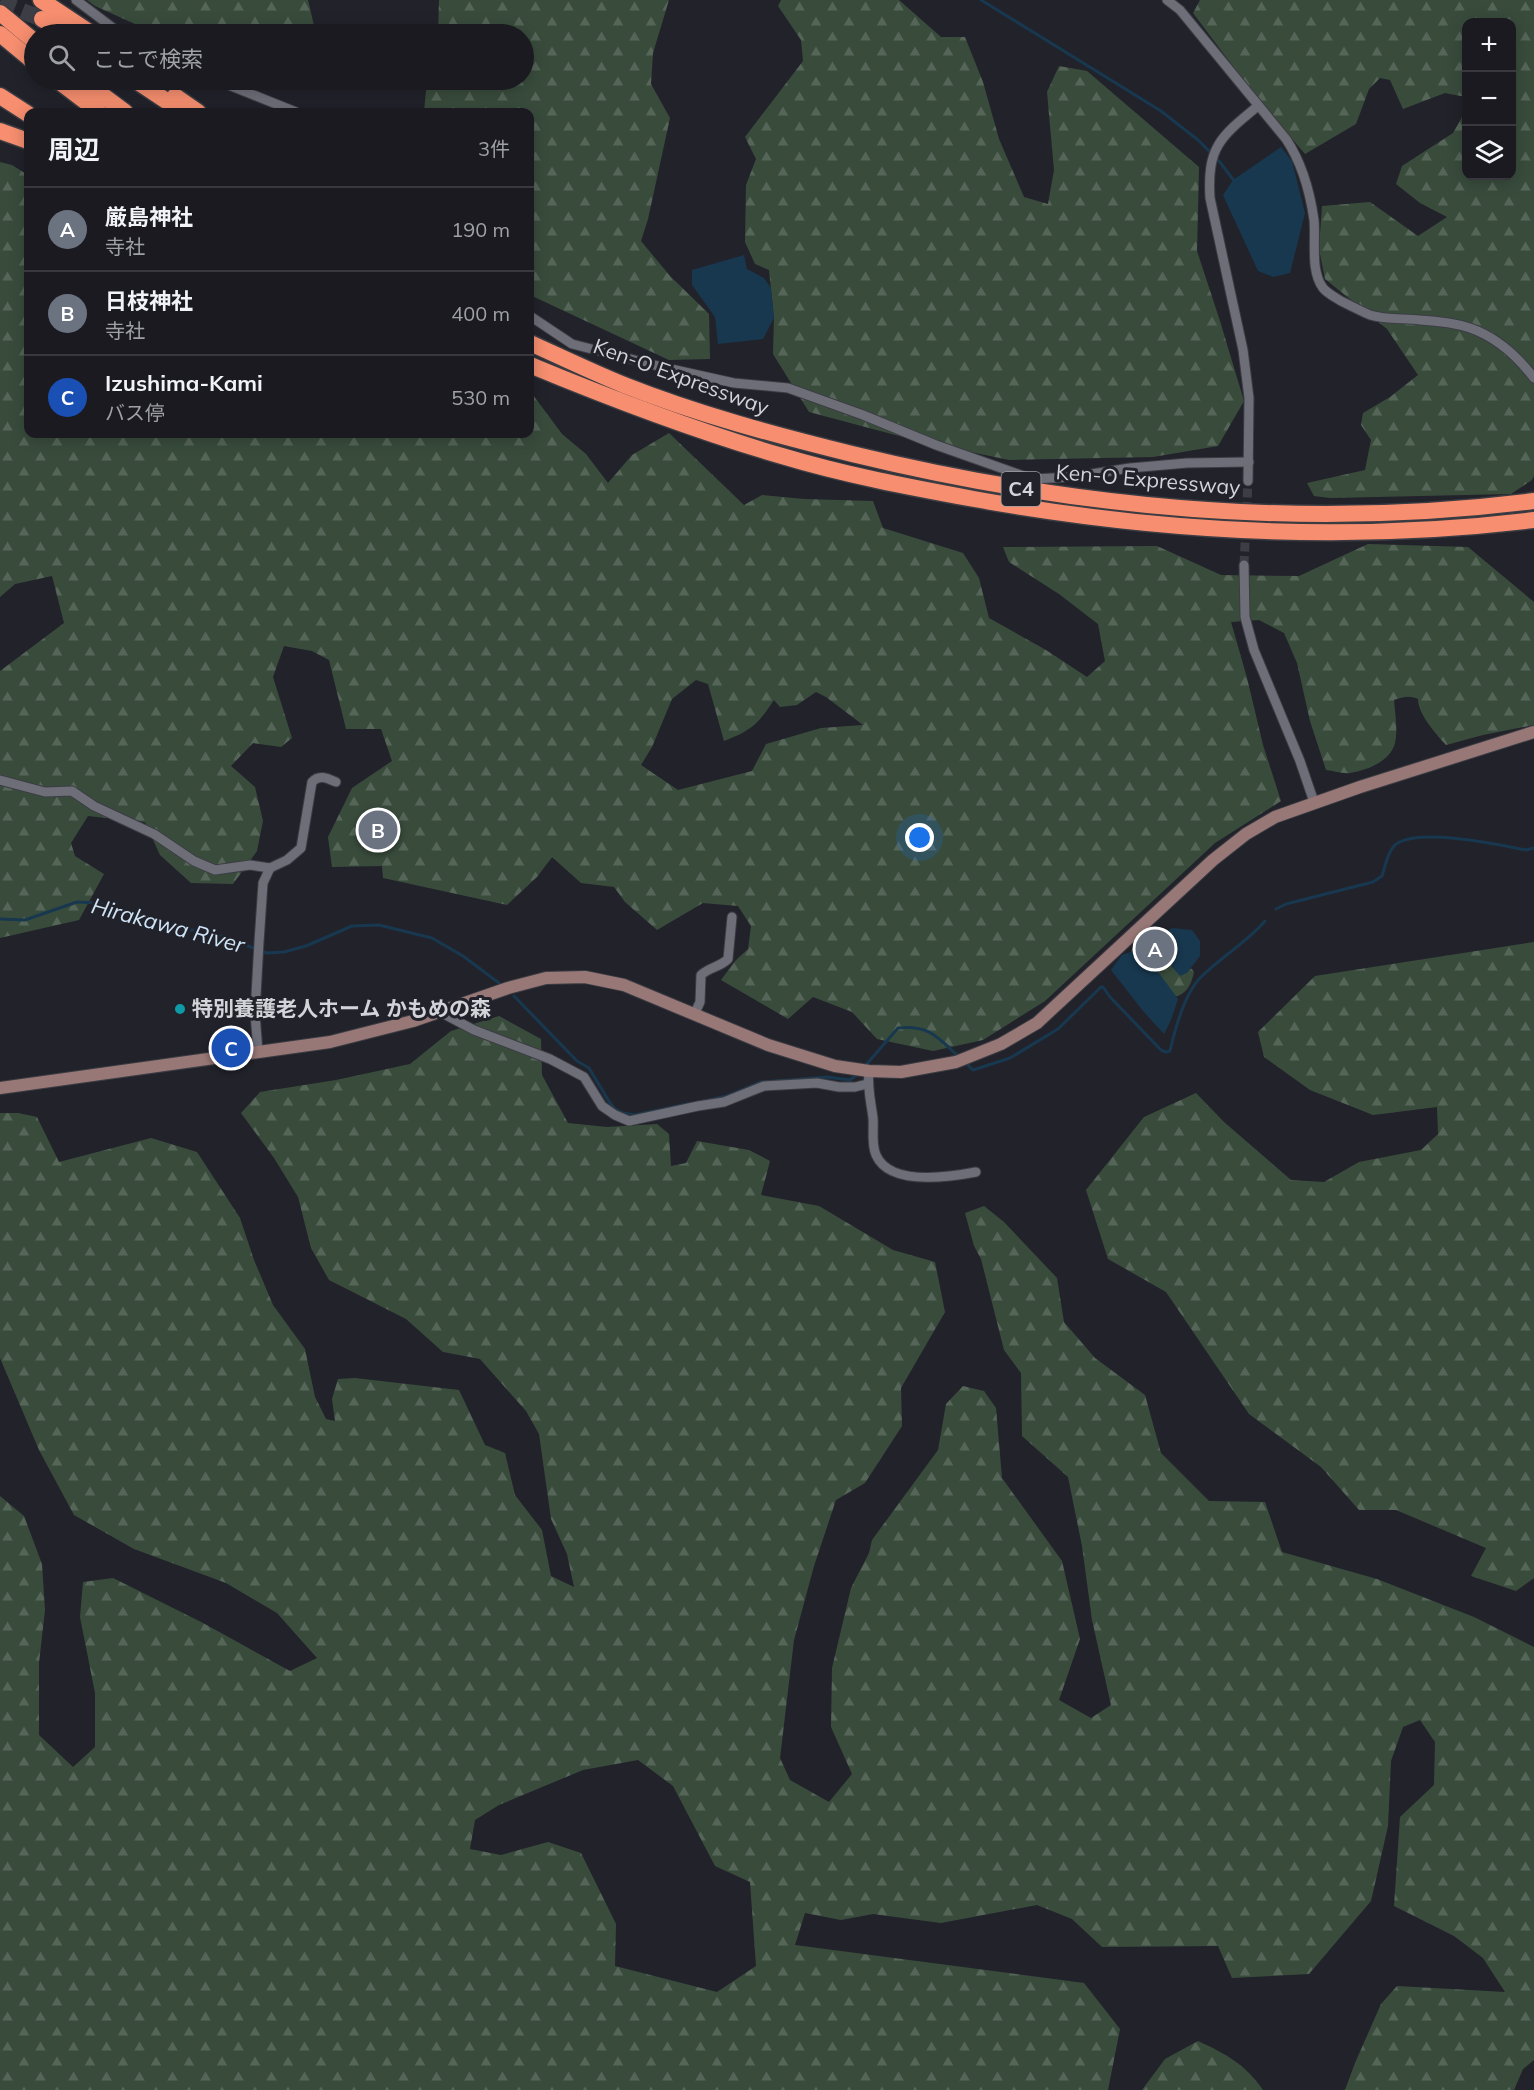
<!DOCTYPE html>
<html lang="ja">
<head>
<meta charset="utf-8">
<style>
  :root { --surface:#1a1a20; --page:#27272d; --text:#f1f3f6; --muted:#9fa1a5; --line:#38383e; --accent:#f49aa1 }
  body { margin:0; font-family:Mulish,"Noto Sans JP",sans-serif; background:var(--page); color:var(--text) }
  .controls { position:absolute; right:18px; top:18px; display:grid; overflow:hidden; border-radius:12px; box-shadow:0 3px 15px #0003 }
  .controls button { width:54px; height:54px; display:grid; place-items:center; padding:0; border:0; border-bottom:2px solid var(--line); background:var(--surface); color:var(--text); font:30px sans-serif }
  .you { position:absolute; left:920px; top:838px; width:21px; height:21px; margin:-15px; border:4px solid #fff; border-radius:50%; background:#1a73e8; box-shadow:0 0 0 9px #1a73e833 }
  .badge { display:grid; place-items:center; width:39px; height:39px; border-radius:50%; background:var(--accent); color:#fff; font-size:20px; font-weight:700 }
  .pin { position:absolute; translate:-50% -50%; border:3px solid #fff; box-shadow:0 2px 6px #0006 }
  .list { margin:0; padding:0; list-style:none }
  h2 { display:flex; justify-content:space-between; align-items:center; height:78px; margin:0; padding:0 24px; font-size:26px }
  h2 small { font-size:20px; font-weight:400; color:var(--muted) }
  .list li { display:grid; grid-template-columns:39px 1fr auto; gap:18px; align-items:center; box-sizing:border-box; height:84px; padding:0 24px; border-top:2px solid var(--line) }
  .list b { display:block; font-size:22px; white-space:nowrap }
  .list p { margin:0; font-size:20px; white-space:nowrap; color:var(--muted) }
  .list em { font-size:20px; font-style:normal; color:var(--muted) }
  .icon { flex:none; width:33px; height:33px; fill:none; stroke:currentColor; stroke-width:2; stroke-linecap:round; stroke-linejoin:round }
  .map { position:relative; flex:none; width:1534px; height:2090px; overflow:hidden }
  .search { position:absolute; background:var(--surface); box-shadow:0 3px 15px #0003; left:24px; top:24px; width:510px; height:66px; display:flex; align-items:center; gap:15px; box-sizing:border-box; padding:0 21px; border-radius:33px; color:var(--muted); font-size:22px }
  .panel { position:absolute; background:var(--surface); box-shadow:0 3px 15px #0003; left:24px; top:108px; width:510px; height:330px; border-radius:12px }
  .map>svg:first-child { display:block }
  .forest { fill:url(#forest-firs); fill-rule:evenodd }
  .water { fill:#18384f }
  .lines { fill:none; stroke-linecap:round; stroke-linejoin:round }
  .stream { stroke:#18384f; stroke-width:3 }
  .street-tunnel { stroke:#3d3d45; stroke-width:9; stroke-dasharray:9 4.5; stroke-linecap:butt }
  .highway-tunnel { stroke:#3d3d45; stroke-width:16; stroke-dasharray:16 8; stroke-linecap:butt }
  .street-casing { stroke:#3c3c43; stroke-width:11 }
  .secondary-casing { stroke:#3c3c43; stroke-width:14 }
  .highway-casing { stroke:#3c3c43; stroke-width:19 }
  .street { stroke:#6e6e79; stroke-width:9 }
  .secondary { stroke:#977876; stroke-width:12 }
  .highway { stroke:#f68e6f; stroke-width:16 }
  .culture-dot { fill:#0f9aa8; stroke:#22222b; stroke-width:2 }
  .labels { text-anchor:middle; stroke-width:6; stroke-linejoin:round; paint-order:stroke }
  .shield { fill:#22222b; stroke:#9e9ea5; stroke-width:1.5 }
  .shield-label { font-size:20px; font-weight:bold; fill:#d3d3d9 }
  .street-label { font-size:21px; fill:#d3d3d9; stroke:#22222b }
  .poi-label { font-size:21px; font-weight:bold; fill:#d3d3d9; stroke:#22222b; text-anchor:start }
  .water-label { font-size:22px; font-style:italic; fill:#cfe5f7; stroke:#22222b }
</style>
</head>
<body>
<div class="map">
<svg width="1534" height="2090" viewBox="0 0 1534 2090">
  <defs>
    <pattern id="forest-firs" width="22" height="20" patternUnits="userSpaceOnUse" patternTransform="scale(1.5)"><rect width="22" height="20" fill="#394c3c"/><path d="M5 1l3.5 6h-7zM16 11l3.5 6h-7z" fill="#556558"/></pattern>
  </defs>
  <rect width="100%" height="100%" fill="#22222b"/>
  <g class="forest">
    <path d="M87,0H308L316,34L155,33L95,6Z"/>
    <path d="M439,0H669L653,53L651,84L670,118L648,219L641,241L670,276L709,314L710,359L669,360L530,295V112H424L427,80H524V34H438Z"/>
    <path d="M781,0H899L941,37H965L983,82L999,139L1024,197L1048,204L1054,170L1047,92L1059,66L1087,71L1199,167L1197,251L1220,321L1244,401L1218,446L1153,457L1009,460L914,440L809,412L773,354L774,318L769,270L755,264L745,242L746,185L756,159L745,137L803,61L801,40L778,6Z"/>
    <path d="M1200,0H1534V476L1532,480L1511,494L1330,498L1314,496L1307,483L1365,470L1371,440L1361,425L1363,413L1390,397L1418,375L1387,329L1325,279L1319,249L1322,206L1370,202L1418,236L1447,217L1420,203L1396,184L1402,166L1453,133L1466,110V176H1512V22H1466V97L1445,93L1403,109L1390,80L1380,78L1369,89L1356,124L1305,154L1253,93L1193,13Z"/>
    <path d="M0,162L12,165L28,175V434H287L288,437H312L313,434H530V393L533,395L562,434L586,454L608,483L632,455L669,433L744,505L762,495L804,499L873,501L883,528L963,553L979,578L989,618L1046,650L1087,677L1105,661L1098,624L1059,594L1009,562L1003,547L1157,546L1221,575L1299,576L1368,544L1468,547L1534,602V725L1483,735L1446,745C1436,734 1418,714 1418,699C1409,695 1403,697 1394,700C1395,713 1398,729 1395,743C1390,762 1367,770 1350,773C1343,774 1334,771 1326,770L1310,721L1297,663L1284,633L1259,620L1231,622L1247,678L1263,745L1281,801L1215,843L1045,1001L983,1040L933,1051L877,1039L852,1012L813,997L788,1019L721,980L736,960L748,949L751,926L738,906L703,903L657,930L625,902L614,887L581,883L552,857L537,877L507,905L383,878L382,866L332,867L328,837L352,788L392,761L381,729H346L329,660L312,651L284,646L273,677L292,738L281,747L253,743L231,766L255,787L263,821L257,851L233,884L191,883L160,855L145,822L88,816L71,843L75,856L104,874L79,920L0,938V671L64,623L52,576L15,584L0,597ZM696,680L708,684L724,741C752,730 758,724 774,700L780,707L797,705L816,692L826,697L863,725L821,728L766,744L752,771L678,790L641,765L652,747L672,699Z"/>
    <path d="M1158,935H1162L1183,966L1192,969L1194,972C1191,986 1186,995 1171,998L1132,957L1131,951L1138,938Z"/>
    <path d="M1534,942V1578L1516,1591L1471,1576L1486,1548L1396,1510H1359L1321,1467L1249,1414L1166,1292L1108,1259L1086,1190L1144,1117L1196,1093L1224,1122L1291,1180L1324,1182L1359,1162L1421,1150L1438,1134L1437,1107L1373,1115L1310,1090L1264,1057L1258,1032L1315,976Z"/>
    <path d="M499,1016L541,1039L542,1075L568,1123L607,1127L657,1124L669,1134L671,1166L686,1163L697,1141L749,1150L770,1161L761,1195L819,1206L893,1250L935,1262L945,1312L901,1388L902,1426L865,1483L836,1500L814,1566L794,1640L780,1758L790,1780L829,1802L852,1774L831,1727L832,1668L851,1588L869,1553L872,1540L938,1450L946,1404L963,1386L984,1391L996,1408L1002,1478L1062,1561L1080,1639L1059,1700L1091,1718L1111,1705L1092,1620L1082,1546L1068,1477L1022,1436L1021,1373L1004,1350L981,1259L974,1246L965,1213L984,1206L1004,1222L1057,1278L1064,1322L1095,1358L1145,1395L1161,1453L1209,1501L1265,1502L1282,1552L1377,1579L1474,1617L1534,1647V2060L1523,2069L1514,2090H1345L1355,2063L1381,2004L1397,1986L1505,1992L1483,1958L1454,1936L1394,1906L1400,1817L1434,1785L1435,1742L1420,1720L1403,1727L1391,1761L1388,1826L1371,1901L1309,1974L1232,1978L1218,1946L1102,1947L1072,1919L1037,1905L941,1923L873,1914L841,1920L805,1913L795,1945L1084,1983L1120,2029L1108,2090H0V1496L24,1516L42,1564L45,1610L39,1663V1735L73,1767L95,1747V1693L80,1617L83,1582L113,1578L203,1623L290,1671L317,1658L277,1613L226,1583L134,1549L74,1515L39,1450L0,1358V1113H18L37,1117L59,1162L151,1138L197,1152L240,1218L254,1260L273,1305L305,1349L315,1397L326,1419L335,1421L332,1399L338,1379L355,1378L459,1390L485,1445L505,1453L515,1495L542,1530L551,1576L574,1587L567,1554L551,1519L539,1434L526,1411L480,1359L443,1352L406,1319L329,1280L311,1248L298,1197L274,1158L241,1113L260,1092L336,1080L410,1064L451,1031ZM638,1760L673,1786L715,1866L750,1882L756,1966L717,1992L615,1966L616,1924L581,1853L548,1842L501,1855L470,1849L475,1820L499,1805L583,1770Z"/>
    <path d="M1198,2041C1226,2054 1245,2064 1263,2090H1142L1165,2059Z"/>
  </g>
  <g class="water">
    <path d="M1281,147L1292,161L1305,213L1290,273L1273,277L1258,271L1223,195L1233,180Z"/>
    <path d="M744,255L747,269L764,278L771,288L774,318L763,339L718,344L715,317L692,285V270Z"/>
    <path d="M1172,928L1192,930L1200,941V956L1187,973L1180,976L1172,967L1167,953L1156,939Z"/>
    <path d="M1133,951L1148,968L1159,973L1178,999L1171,1020L1164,1034L1143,1011L1111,970L1122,955Z"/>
  </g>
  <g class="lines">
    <g class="stream">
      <path d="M981,0L1161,111L1198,140L1219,161L1235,182"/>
      <path d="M1276,909L1286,904L1373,882L1382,876C1385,867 1387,854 1394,846C1414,826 1500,845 1526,850L1534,848"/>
      <path d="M0,919L25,920L77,902L99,903L130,917L171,928L210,932L267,953L284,952L306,946L352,926L379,925L432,938L463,956L499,983"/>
      <path d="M514,996L577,1061L589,1068L610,1103L615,1109L623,1113L634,1115L692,1103"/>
      <path d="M965,1062L973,1070L1010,1058L1058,1029L1101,987H1103L1110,997L1161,1050L1166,1052L1170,1051C1175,1029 1185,993 1201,977C1221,957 1246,943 1265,921"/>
      <path d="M865,1066L898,1028C931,1025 938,1038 960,1058"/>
      <path d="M704,1101L727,1096L761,1082L827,1077L850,1080L859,1073"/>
    </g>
    <path class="street-tunnel" d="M1244,565L1248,481"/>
    <path class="highway-tunnel" d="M0,2L42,19"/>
    <g class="street-casing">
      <g id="street">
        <path d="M76,0L121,34"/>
        <path d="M1167,0L1180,10L1286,139C1302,163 1310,192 1314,220C1316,240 1310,271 1323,288C1328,294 1335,297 1341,301C1351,306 1361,311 1370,315C1386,320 1404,318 1420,320C1437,321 1455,323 1470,328C1496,337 1518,357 1534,378"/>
        <path d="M216,80L296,112"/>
        <path d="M530,316L572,344L662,367L734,383L788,388L863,415L936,445L1032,479L1072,477L1130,468L1187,463L1249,462"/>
        <path d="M1248,481L1249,398L1243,350L1210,198C1207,147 1220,137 1258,106"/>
        <path d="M1244,565L1245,617L1254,650L1300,761L1314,802"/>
        <path d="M0,780L45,792L72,791L94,806L154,834L194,861L215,870L250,865L270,868L263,883L259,942L255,1013L258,1052"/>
        <path d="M270,868L287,860L301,848L312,782C319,774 327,778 336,782"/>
        <path d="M440,1012L474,1030L550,1059L584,1077L602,1106L615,1115L629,1121L698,1106L724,1102L764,1086L817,1083L839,1087H855L867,1084"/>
        <path d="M694,1015L700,1002L701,975C710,967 720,967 728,959L732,917"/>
        <path d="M869,1071C867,1088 871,1102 873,1118C874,1129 871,1144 876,1155C890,1187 950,1177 976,1172"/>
      </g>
    </g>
    <g class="secondary-casing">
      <path id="secondary" d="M0,1088L330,1042L413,1021L508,988L546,978L585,977L624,985L768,1045L835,1066L869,1071L901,1072L956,1062L1001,1044L1037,1023L1213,860L1246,834L1275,817L1360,787L1534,732"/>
    </g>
    <g class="highway-casing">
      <g id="highway">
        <path d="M41,0L92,34"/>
        <path d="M0,13L34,41"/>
        <path d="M42,19L68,34"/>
        <path d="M0,34L34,62"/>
        <path d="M57,80L99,112"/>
        <path d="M82,80L125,112"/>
        <path d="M135,80L183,112"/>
        <path d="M0,96L28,114"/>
        <path d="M175,96L198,112"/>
        <path d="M0,131L28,141"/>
        <path d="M530,343C561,357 592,372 624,385C697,414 775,435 852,454C1074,508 1307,530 1534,501"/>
        <path d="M530,365C612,399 696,431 782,456C845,475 909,487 974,499C1158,532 1347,543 1534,520"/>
      </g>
    </g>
    <use href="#street" class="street"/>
    <use href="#secondary" class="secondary"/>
    <use href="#highway" class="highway"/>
  </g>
  <circle class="culture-dot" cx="180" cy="1009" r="6"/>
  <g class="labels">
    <rect class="shield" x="1001.5" y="472" width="39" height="34" rx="4.5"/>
    <g class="shield-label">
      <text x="1021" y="496">C4</text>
    </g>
    <g class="street-label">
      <text transform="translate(681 377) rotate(20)" y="7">Ken-O Expressway</text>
      <text transform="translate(1148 480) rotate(5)" y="7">Ken-O Expressway</text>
    </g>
    <g class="poi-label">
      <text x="192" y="1016">特別養護老人ホーム かもめの森</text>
    </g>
    <g class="water-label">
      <text transform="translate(168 925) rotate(15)" y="8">Hirakawa River</text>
    </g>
  </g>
</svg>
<div class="controls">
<button>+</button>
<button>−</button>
<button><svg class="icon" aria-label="layers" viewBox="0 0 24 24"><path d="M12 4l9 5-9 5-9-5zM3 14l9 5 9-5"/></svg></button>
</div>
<div class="you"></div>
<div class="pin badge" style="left:1155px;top:949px;background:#6b7280">A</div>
<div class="pin badge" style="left:378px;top:830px;background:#6b7280">B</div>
<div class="pin badge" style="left:231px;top:1048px;background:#1a4fb4">C</div>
<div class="search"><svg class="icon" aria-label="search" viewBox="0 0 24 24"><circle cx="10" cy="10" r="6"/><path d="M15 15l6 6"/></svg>ここで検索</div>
<section class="panel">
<h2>周辺<small>3件</small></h2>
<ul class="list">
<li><span class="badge" style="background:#6b7280">A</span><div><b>厳島神社</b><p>寺社</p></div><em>190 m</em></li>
<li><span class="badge" style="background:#6b7280">B</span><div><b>日枝神社</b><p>寺社</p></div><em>400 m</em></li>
<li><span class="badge" style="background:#1a4fb4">C</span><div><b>Izushima-Kami</b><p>バス停</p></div><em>530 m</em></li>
</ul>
</section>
</div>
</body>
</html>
